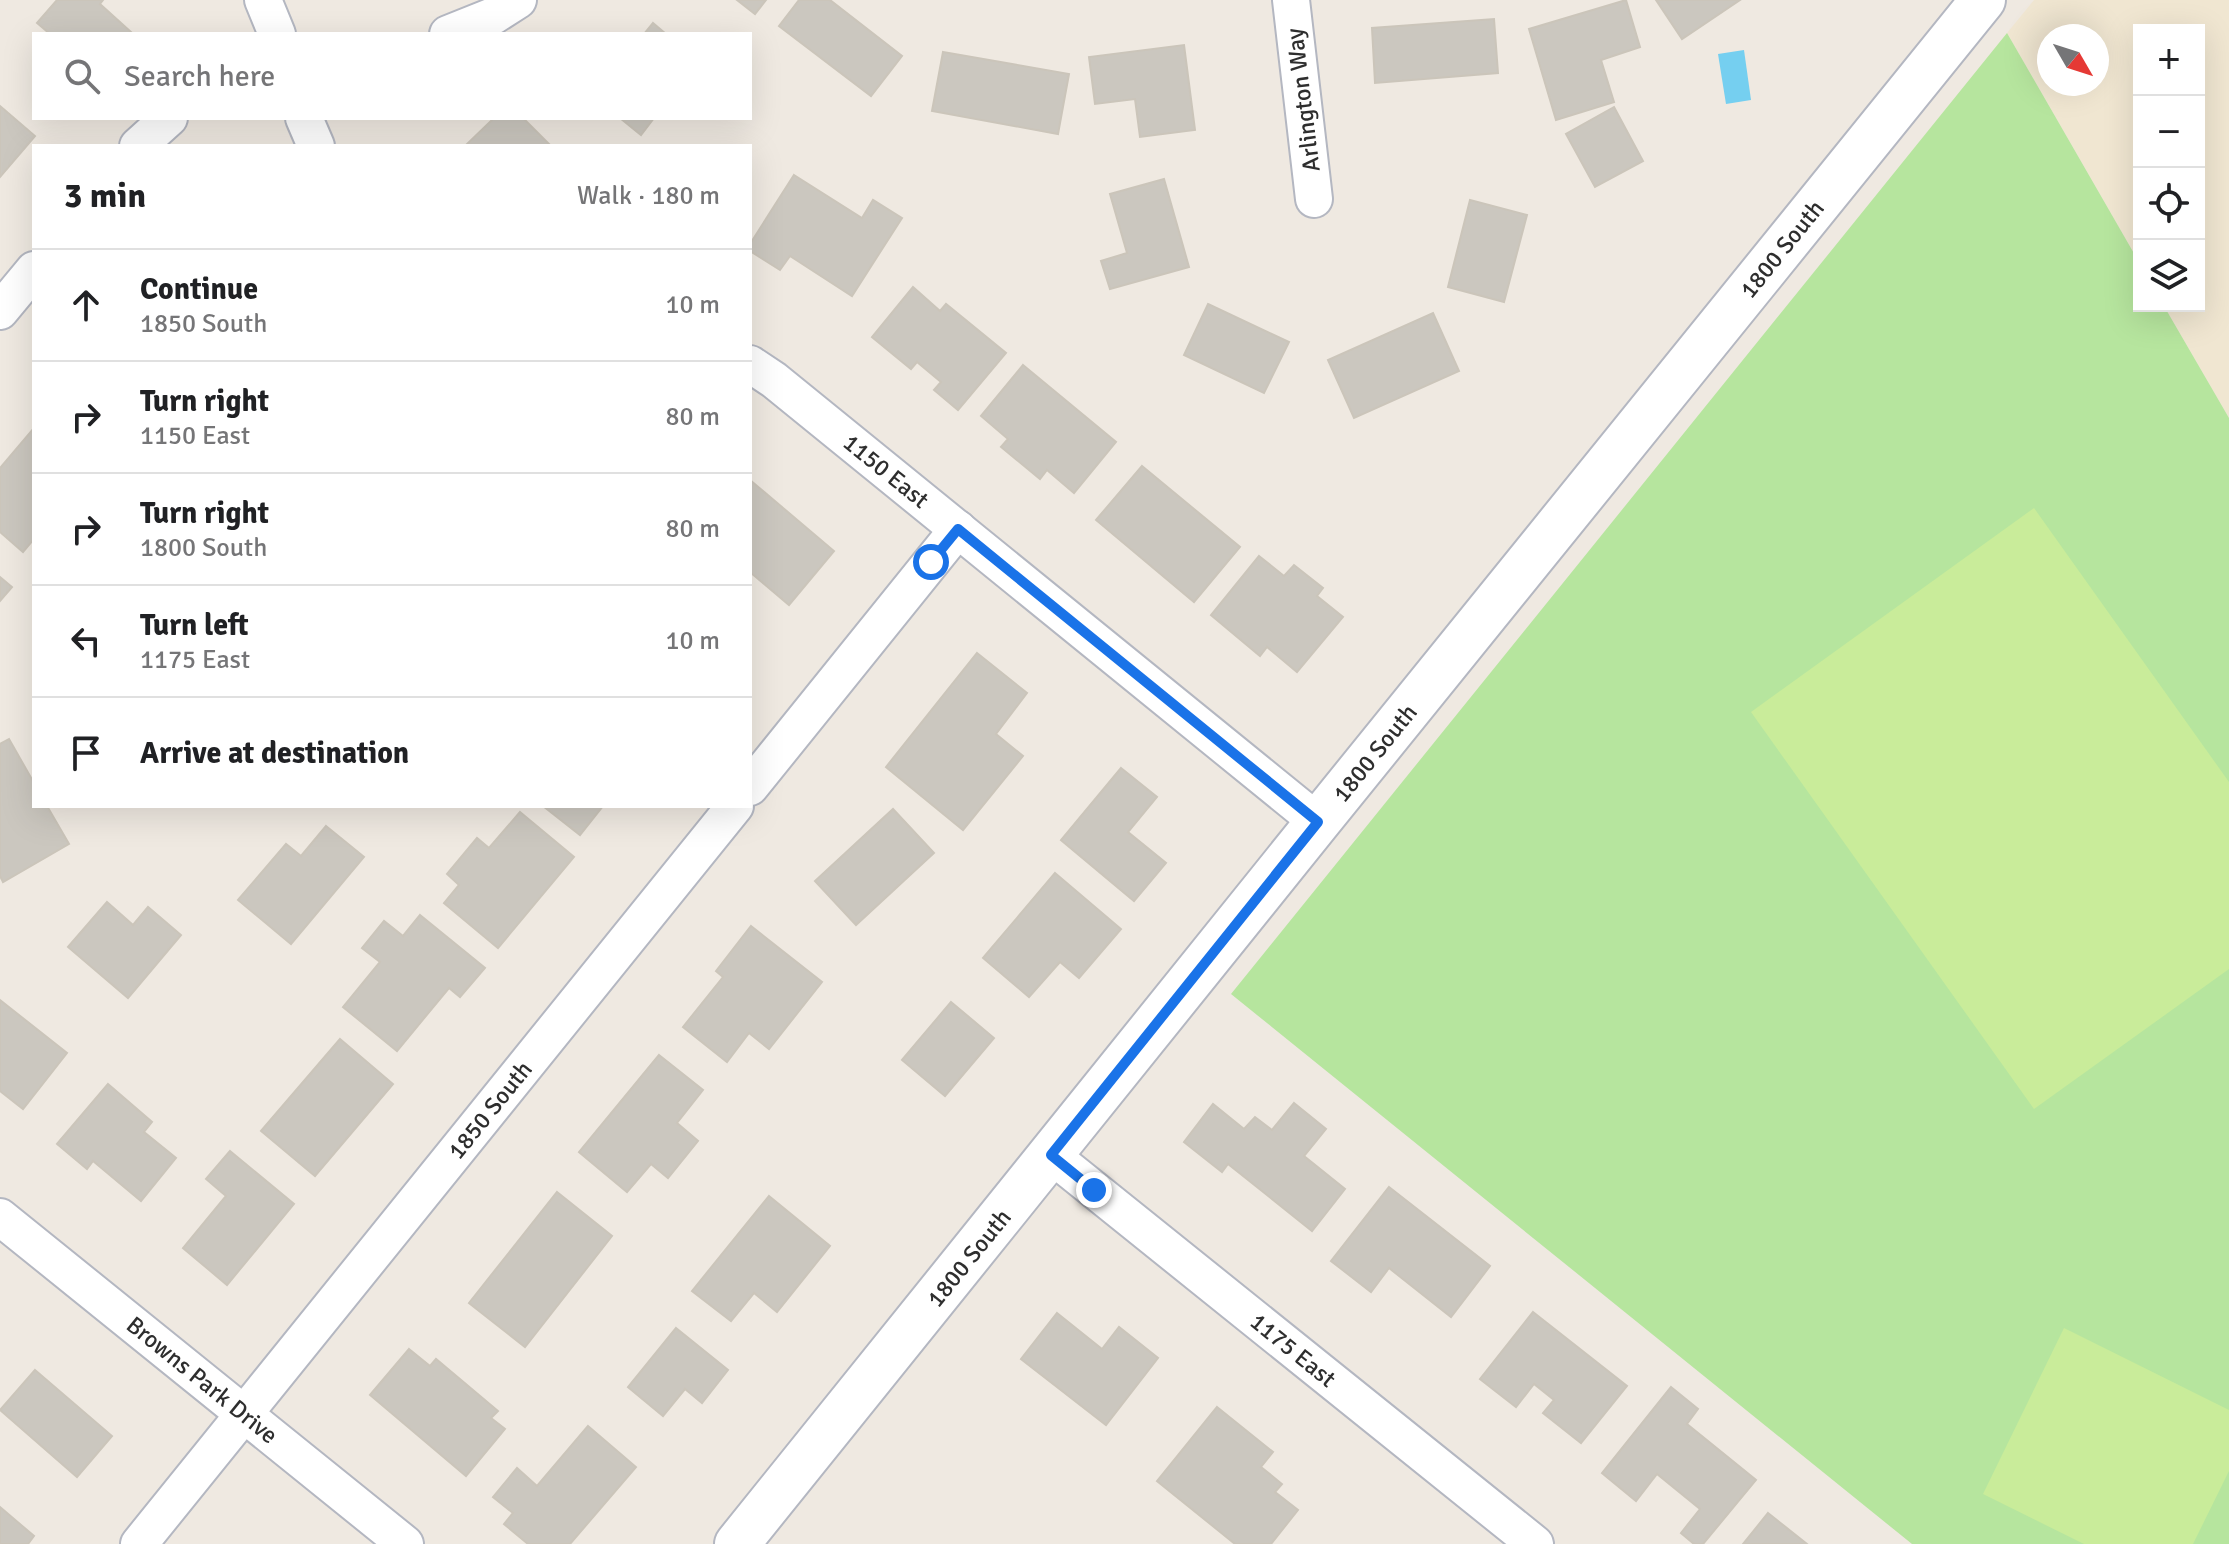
<!DOCTYPE html>
<html lang="en">
<head>
<meta charset="utf-8">
<style>
  :root { --surface:#fff; --page:#f6f6f6; --text:#202124; --muted:#757577; --line:#e0e0e0 }
  body { margin:0; font-family:Signika,sans-serif; background:var(--page); color:var(--text) }
  .controls { position:absolute; right:24px; top:24px; display:grid; overflow:hidden; border-radius:0px; box-shadow:0 8px 32px #0002 }
  .controls button { width:72px; height:72px; display:grid; place-items:center; padding:0; border:0; border-bottom:2px solid var(--line); background:var(--surface); color:var(--text); font:40px sans-serif }
  .compass { position:absolute; left:2037px; top:24px; width:72px; height:72px; border-radius:50%; background:var(--surface); box-shadow:0 8px 32px #0002; rotate:129deg }
  .stop { position:absolute; width:24px; height:24px; margin:-18px; border:6px solid #1a73e8; border-radius:50%; background:#fff }
  .stop.end { background:#1a73e8; border-color:#fff; box-shadow:0 2px 8px #0008 }
  .list { margin:0; padding:0; list-style:none }
  h2 { display:flex; justify-content:space-between; align-items:center; height:104px; margin:0; padding:0 32px; font-size:34px }
  h2 small { font-size:26px; font-weight:400; color:var(--muted) }
  .list li { display:grid; grid-template-columns:52px 1fr auto; gap:24px; align-items:center; box-sizing:border-box; height:112px; padding:0 32px; border-top:2px solid var(--line) }
  .list b { display:block; font-size:30px; white-space:nowrap }
  .list p { margin:0; font-size:26px; white-space:nowrap; color:var(--muted) }
  .list em { font-size:26px; font-style:normal; color:var(--muted) }
  .icon { flex:none; width:44px; height:44px; fill:none; stroke:currentColor; stroke-width:2; stroke-linecap:round; stroke-linejoin:round }
  .map { position:relative; flex:none; width:2229px; height:1544px; overflow:hidden }
  .search { position:absolute; background:var(--surface); box-shadow:0 8px 32px #0002; left:32px; top:32px; width:720px; height:88px; display:flex; align-items:center; gap:20px; box-sizing:border-box; padding:0 28px; border-radius:0px; color:var(--muted); font-size:30px }
  .panel { position:absolute; background:var(--surface); box-shadow:0 8px 32px #0002; left:32px; top:144px; width:720px; height:664px; border-radius:0px }
  .map>svg:first-child { display:block }
  .education { fill:#f0e6d1; fill-rule:evenodd }
  .green { fill:#b6e59e }
  .pitch { fill:#c9ec9a }
  .water { fill:#75cff0 }
  .building { fill:#cbc7bf; stroke:#cbc5ba; stroke-width:2 }
  .lines { fill:none; stroke-linecap:round; stroke-linejoin:round }
  .minor-casing { stroke:#b4b7c1; stroke-width:40 }
  .secondary-casing { stroke:#b4b7c1; stroke-width:48 }
  .minor { stroke:#fff; stroke-width:36 }
  .secondary { stroke:#fff; stroke-width:44 }
  .route { stroke:#1a73e8; stroke-width:10 }
  .labels { text-anchor:middle; stroke-width:6; stroke-linejoin:round; paint-order:stroke }
  .street-label { font-size:24px; fill:#2e2e2e; stroke:#fff }
</style>
</head>
<body>
<div class="map">
<svg width="2229" height="1544" viewBox="0 0 2229 1544">
  <rect width="100%" height="100%" fill="#efe9e1"/>
  <path class="education" d="M2034,0H2229V418L2164,306H2199V30H2139V262L2007,33ZM2049,36H2097V84H2049Z"/>
  <path class="green" d="M2007,33L2139,262V306H2164L2229,418V1544H1912L1231,994Z"/>
  <g class="pitch">
    <path d="M2034,508L2229,782V969L2034,1109L1751,712Z"/>
    <path d="M2064,1328L2229,1410V1471L2193,1544H2084L1983,1494Z"/>
  </g>
  <path class="water" d="M1744,50L1751,100L1726,104L1718,54Z"/>
  <g class="building">
    <path d="M57,0H103L100,4L131,32L129,34H50L37,23Z"/>
    <path d="M737,0H766L755,14Z"/>
    <path d="M799,0H830L902,56L871,96L779,26Z"/>
    <path d="M1626,0L1640,47L1601,60L1614,102L1556,120L1529,29Z"/>
    <path d="M1656,0H1740L1682,39Z"/>
    <path d="M1494,19L1498,73L1375,83L1372,28Z"/>
    <path d="M653,23L666,34H644Z"/>
    <path d="M1184,45L1195,130L1140,137L1135,99L1095,104L1089,57Z"/>
    <path d="M943,52L1069,74L1058,134L932,111Z"/>
    <path d="M0,106L35,136L0,177Z"/>
    <path d="M1614,107L1643,161L1595,187L1566,134Z"/>
    <path d="M494,118H523L551,146H465Z"/>
    <path d="M620,118H654L641,135Z"/>
    <path d="M794,175L862,218L873,200L902,218L852,296L790,256L780,270L750,251V244Z"/>
    <path d="M1164,179L1189,267L1110,289L1101,261L1127,253L1110,194Z"/>
    <path d="M1470,200L1527,215L1504,302L1448,287Z"/>
    <path d="M913,287L940,311L946,304L1006,353L958,410L934,390L941,382L917,362L911,369L872,337Z"/>
    <path d="M1208,304L1289,342L1264,393L1184,355Z"/>
    <path d="M1433,313L1459,371L1354,418L1328,360Z"/>
    <path d="M1023,365L1116,442L1074,493L1047,470L1040,479L1001,447L1008,439L981,416Z"/>
    <path d="M34,428V539L23,552L0,532V468Z"/>
    <path d="M1142,466L1240,547L1194,602L1096,520Z"/>
    <path d="M750,480L834,551L789,605L750,572Z"/>
    <path d="M1259,556L1284,576L1294,565L1323,588L1317,596L1343,617L1297,672L1267,647L1260,656L1211,615Z"/>
    <path d="M0,577L12,587L0,601Z"/>
    <path d="M977,653L1027,693L996,734L1023,756L963,830L886,767Z"/>
    <path d="M9,739L34,783V806H47L69,844L3,882L0,876V744Z"/>
    <path d="M1121,768L1157,797L1128,832L1166,863L1134,901L1061,840Z"/>
    <path d="M543,806H603L580,835Z"/>
    <path d="M893,809L934,853L856,925L815,881Z"/>
    <path d="M520,812L574,857L498,948L444,903L459,885L447,874L477,838L489,848Z"/>
    <path d="M326,826L364,857L291,944L238,900L286,844L301,856Z"/>
    <path d="M1055,873L1121,929L1079,978L1060,962L1029,997L983,958Z"/>
    <path d="M107,902L133,925L148,907L181,935L128,998L68,947Z"/>
    <path d="M420,915L485,968L460,997L449,988L397,1051L343,1007L380,962L362,948L384,921L403,936Z"/>
    <path d="M751,926L822,982L769,1049L749,1033L727,1062L683,1027L723,977L716,971Z"/>
    <path d="M0,1000L67,1053L23,1109L0,1091Z"/>
    <path d="M951,1002L994,1038L945,1096L902,1060Z"/>
    <path d="M340,1039L393,1084L315,1176L261,1131Z"/>
    <path d="M659,1055L703,1090L677,1123L698,1141L668,1178L651,1164L627,1192L579,1152Z"/>
    <path d="M108,1084L152,1122L144,1132L176,1158L141,1201L93,1161L87,1169L57,1144Z"/>
    <path d="M1294,1103L1326,1129L1304,1156L1345,1189L1312,1231L1228,1164L1222,1172L1184,1142L1213,1104L1244,1129L1255,1117L1272,1130Z"/>
    <path d="M230,1151L294,1204L227,1285L183,1248L226,1196L206,1179Z"/>
    <path d="M1389,1187L1490,1266L1451,1317L1389,1268L1371,1292L1331,1261Z"/>
    <path d="M557,1192L612,1236L525,1347L469,1303Z"/>
    <path d="M769,1196L830,1246L777,1312L754,1293L731,1321L692,1291Z"/>
    <path d="M1533,1312L1627,1386L1581,1443L1543,1413L1554,1400L1534,1384L1516,1407L1480,1379Z"/>
    <path d="M1057,1313L1102,1349L1119,1327L1158,1358L1106,1425L1021,1359Z"/>
    <path d="M676,1328L728,1370L702,1403L685,1389L663,1416L628,1387Z"/>
    <path d="M409,1349L430,1366L436,1359L498,1411L491,1418L505,1429L466,1476L370,1395Z"/>
    <path d="M35,1370L112,1436L77,1477L0,1410Z"/>
    <path d="M1671,1387L1698,1409L1687,1424L1756,1480L1703,1544H1694L1681,1533L1700,1509L1657,1474L1636,1501L1602,1473Z"/>
    <path d="M1217,1407L1273,1452L1261,1467L1282,1484L1275,1492L1298,1510L1271,1544H1235L1157,1481Z"/>
    <path d="M588,1426L636,1467L570,1544H528L504,1524L513,1513L493,1497L517,1468L537,1486Z"/>
    <path d="M0,1507L34,1536L28,1544H0Z"/>
    <path d="M1768,1513L1807,1544H1743Z"/>
  </g>
  <g class="lines">
    <g class="minor-casing">
      <g id="minor">
        <path d="M263,0L277,34"/>
        <path d="M1291,0L1314,199"/>
        <path d="M448,34L493,16L518,0"/>
        <path d="M304,118L316,146"/>
        <path d="M138,146L169,118"/>
        <path d="M0,311L34,270"/>
        <path d="M750,364L774,380L1318,822"/>
        <path d="M750,787L958,529"/>
        <path d="M1051,1155L1535,1544"/>
        <path d="M0,1217L405,1544"/>
        <path d="M139,1544L735,806"/>
      </g>
    </g>
    <g class="secondary-casing">
      <path id="secondary" d="M737,1544L1318,822L1983,0"/>
    </g>
    <use href="#minor" class="minor"/>
    <use href="#secondary" class="secondary"/>
  </g>
  <g class="lines">
    <path class="route" d="M931,562L958,529L1318,822L1051,1155L1094,1190"/>
  </g>
  <g class="labels">
    <g class="street-label">
      <text transform="translate(1303 100) rotate(-97)" y="8">Arlington Way</text>
      <text transform="translate(1782 249) rotate(-51)" y="8">1800 South</text>
      <text transform="translate(886 471) rotate(39)" y="8">1150 East</text>
      <text transform="translate(1375 753) rotate(-51)" y="8">1800 South</text>
      <text transform="translate(490 1110) rotate(-51)" y="8">1850 South</text>
      <text transform="translate(969 1258) rotate(-51)" y="8">1800 South</text>
      <text transform="translate(1293 1350) rotate(39)" y="8">1175 East</text>
      <text transform="translate(202 1380) rotate(39)" y="8">Browns Park Drive</text>
    </g>
  </g>
</svg>
<div class="controls">
<button>+</button>
<button>−</button>
<button><svg class="icon" aria-label="locate" viewBox="0 0 24 24"><circle cx="12" cy="12" r="6"/><path d="M12 2v4M12 18v4M2 12h4M18 12h4"/></svg></button>
<button><svg class="icon" aria-label="layers" viewBox="0 0 24 24"><path d="M12 4l9 5-9 5-9-5zM3 14l9 5 9-5"/></svg></button>
</div>
<svg class="compass" viewBox="-18 -18 36 36"><path d="M0-13l5 13h-10z" fill="#e53935"/><path d="M0 13l5-13h-10z" fill="#757577"/></svg>
<div class="stop" style="left:931px;top:562px"></div>
<div class="stop end" style="left:1094px;top:1190px"></div>
<div class="search"><svg class="icon" aria-label="search" viewBox="0 0 24 24"><circle cx="10" cy="10" r="6"/><path d="M15 15l6 6"/></svg>Search here</div>
<section class="panel">
<h2>3 min<small>Walk · 180 m</small></h2>
<ul class="list">
<li><svg class="icon" aria-label="ahead" viewBox="0 0 24 24"><path d="M12 20V5M6 11l6-6 6 6"/></svg><div><b>Continue</b><p>1850 South</p></div><em>10 m</em></li>
<li><svg class="icon" aria-label="right" viewBox="0 0 24 24"><path d="M7 20v-9h11M14 6l5 5-5 5"/></svg><div><b>Turn right</b><p>1150 East</p></div><em>80 m</em></li>
<li><svg class="icon" aria-label="right" viewBox="0 0 24 24"><path d="M7 20v-9h11M14 6l5 5-5 5"/></svg><div><b>Turn right</b><p>1800 South</p></div><em>80 m</em></li>
<li><svg class="icon" aria-label="left" viewBox="0 0 24 24"><path d="M17 20v-9H6M10 6l-5 5 5 5"/></svg><div><b>Turn left</b><p>1175 East</p></div><em>10 m</em></li>
<li><svg class="icon" aria-label="arrive" viewBox="0 0 24 24"><path d="M6 21V4h12l-3 4 3 4H6"/></svg><div><b>Arrive at destination</b></div></li>
</ul>
</section>
</div>
</body>
</html>
